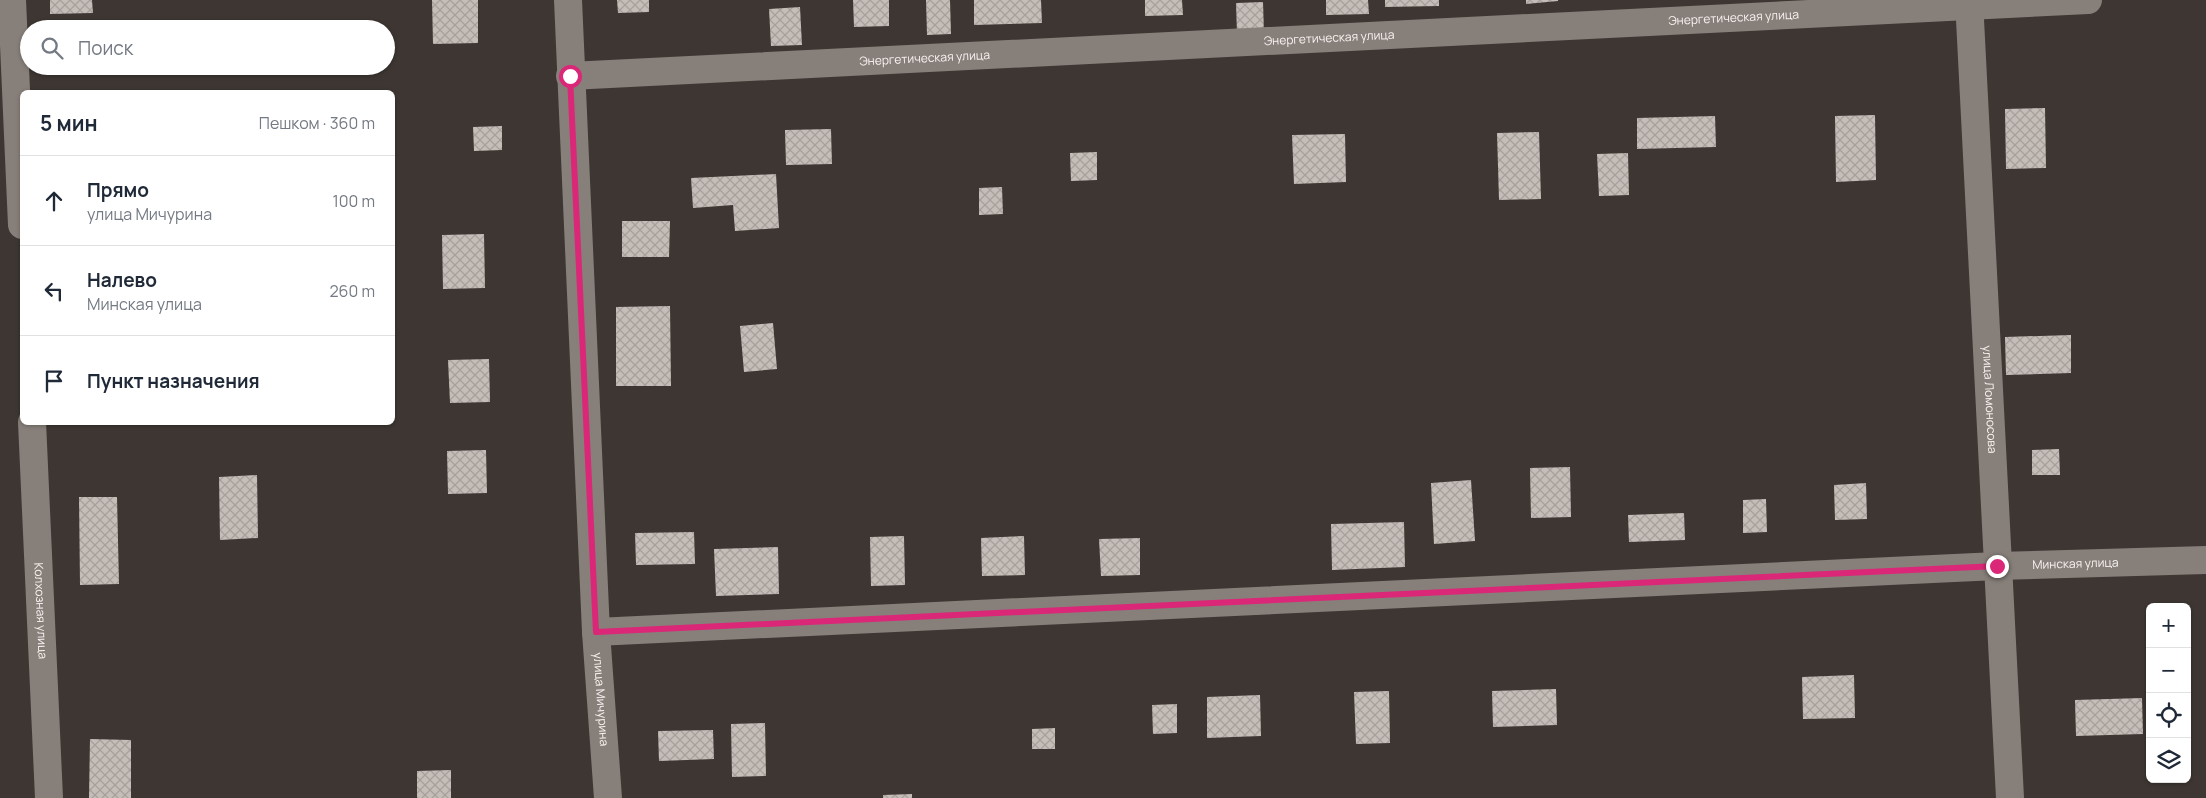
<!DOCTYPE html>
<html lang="ru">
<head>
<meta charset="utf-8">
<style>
  :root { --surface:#fff; --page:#f6f6f7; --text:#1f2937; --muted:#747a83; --line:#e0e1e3 }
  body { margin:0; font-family:Manrope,sans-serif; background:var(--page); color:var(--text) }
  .controls { position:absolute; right:15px; bottom:15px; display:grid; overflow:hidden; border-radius:8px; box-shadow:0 1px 4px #0004 }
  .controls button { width:45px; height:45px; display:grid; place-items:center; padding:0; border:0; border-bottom:1px solid var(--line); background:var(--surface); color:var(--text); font:25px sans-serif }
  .stop { position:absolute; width:15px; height:15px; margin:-11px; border:4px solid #db2777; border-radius:50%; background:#fff }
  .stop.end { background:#db2777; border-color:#fff; box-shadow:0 1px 5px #0008 }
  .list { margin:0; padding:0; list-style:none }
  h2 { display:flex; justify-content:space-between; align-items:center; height:65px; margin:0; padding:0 20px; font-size:21px }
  h2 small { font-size:16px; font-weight:400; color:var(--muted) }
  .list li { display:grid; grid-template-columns:32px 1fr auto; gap:15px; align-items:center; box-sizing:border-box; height:90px; padding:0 20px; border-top:1px solid var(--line) }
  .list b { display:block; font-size:19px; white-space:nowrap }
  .list p { margin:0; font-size:16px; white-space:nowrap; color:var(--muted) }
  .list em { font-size:16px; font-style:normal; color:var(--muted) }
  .icon { flex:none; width:28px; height:28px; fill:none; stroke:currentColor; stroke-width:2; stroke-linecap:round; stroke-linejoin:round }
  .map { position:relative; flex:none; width:2206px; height:798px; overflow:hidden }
  .search { position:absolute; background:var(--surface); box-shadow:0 1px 4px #0004; left:20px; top:20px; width:375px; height:55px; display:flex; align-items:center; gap:12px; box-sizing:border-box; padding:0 18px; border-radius:28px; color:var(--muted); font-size:19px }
  .panel { position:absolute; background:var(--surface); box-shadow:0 1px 4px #0004; left:20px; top:90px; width:375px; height:335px; border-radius:8px }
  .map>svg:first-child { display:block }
  .building { fill:url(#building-cross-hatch) }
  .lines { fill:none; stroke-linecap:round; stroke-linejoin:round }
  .street { stroke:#877f7a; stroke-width:28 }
  .route { stroke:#db2777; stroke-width:6 }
  .labels { text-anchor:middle; stroke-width:5; stroke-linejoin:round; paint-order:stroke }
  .street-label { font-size:12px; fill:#f8f3f1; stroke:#211e1c }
</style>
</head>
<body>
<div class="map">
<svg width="2206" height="798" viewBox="0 0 2206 798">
  <defs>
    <pattern id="building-cross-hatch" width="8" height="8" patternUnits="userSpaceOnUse" patternTransform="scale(1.25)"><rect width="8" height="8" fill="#c5bdb8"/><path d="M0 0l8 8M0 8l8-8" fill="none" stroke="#a6a09c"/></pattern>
  </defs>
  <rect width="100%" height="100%" fill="#3d3632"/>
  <g class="building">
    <path d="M50,0H92L93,13L50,14Z"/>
    <path d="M432,0H478V43L433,44Z"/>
    <path d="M617,0H649V12L618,13Z"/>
    <path d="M853,0H889V26L854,27Z"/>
    <path d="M926,0H950L951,34L927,35Z"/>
    <path d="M974,0H1041L1042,23L974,25Z"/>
    <path d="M1145,0H1182L1183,15L1145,16Z"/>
    <path d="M1326,0H1368L1369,14L1326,15Z"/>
    <path d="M1385,0H1439V6L1385,7Z"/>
    <path d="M1526,0H1558V1L1526,4Z"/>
    <path d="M1263,2L1264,33L1237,34L1236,3Z"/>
    <path d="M800,7L802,45L771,46L769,9Z"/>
    <path d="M2045,108L2046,168L2006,169L2005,109Z"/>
    <path d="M1875,115L1876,180L1836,182L1835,116Z"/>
    <path d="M1715,116L1716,147L1637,149V118Z"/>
    <path d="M502,126V150L474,151L473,127Z"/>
    <path d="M831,129L832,164L786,165L785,130Z"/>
    <path d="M1539,132L1541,199L1499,200L1497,133Z"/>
    <path d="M1345,134L1346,182L1294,184L1292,135Z"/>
    <path d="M1097,152V180L1071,181L1070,153Z"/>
    <path d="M1628,153L1629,195L1599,196L1597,154Z"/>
    <path d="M776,174L779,228L735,231L733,205L693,208L691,178Z"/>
    <path d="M1002,187L1003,214L979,215V188Z"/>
    <path d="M622,221H670L669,257H622Z"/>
    <path d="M484,234L485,288L443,289L442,235Z"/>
    <path d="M670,306L671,386H616V307Z"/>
    <path d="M773,323L777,369L744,372L740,326Z"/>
    <path d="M2071,335V373L2006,375L2005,337Z"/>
    <path d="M489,359L490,402L450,403L448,360Z"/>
    <path d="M2059,449L2060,475H2032V450Z"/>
    <path d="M486,450L487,493L448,494L447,451Z"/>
    <path d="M1570,467L1571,517L1531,518L1530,468Z"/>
    <path d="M257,475L258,538L220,540L219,477Z"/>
    <path d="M1471,480L1475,541L1434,544L1431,483Z"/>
    <path d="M1866,483L1867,519L1835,520L1834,485Z"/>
    <path d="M79,497H117L119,584L80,585Z"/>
    <path d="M1766,499L1767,532L1743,533V500Z"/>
    <path d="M1684,513L1685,540L1629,542L1628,515Z"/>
    <path d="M1404,522L1405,567L1332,570L1331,524Z"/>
    <path d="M694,532L695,564L636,565L635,533Z"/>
    <path d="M904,536L905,585L871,586L870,537Z"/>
    <path d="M1024,536L1025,575L982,576L981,538Z"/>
    <path d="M1140,538V575L1101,576L1099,539Z"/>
    <path d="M778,547L779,594L716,596L714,549Z"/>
    <path d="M1854,675L1855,718L1803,719L1802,677Z"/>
    <path d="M1556,689L1557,725L1493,727L1492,691Z"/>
    <path d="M1389,691L1390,743L1356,744L1354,692Z"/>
    <path d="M1260,695L1261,736L1207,738V697Z"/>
    <path d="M2142,698L2143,734L2076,736L2075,700Z"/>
    <path d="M1177,704V733L1153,734L1152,705Z"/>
    <path d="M765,723L766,776L732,777L731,724Z"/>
    <path d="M1055,728V749H1032V729Z"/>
    <path d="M713,730L714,759L659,761L658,731Z"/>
    <path d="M90,739L131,740V798H89Z"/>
    <path d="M451,770V798H417V771Z"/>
    <path d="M912,794V798H883V795Z"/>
  </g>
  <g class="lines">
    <g class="street">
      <path d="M12,0L22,225"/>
      <path id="s1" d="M568,0L596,632L608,798"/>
      <path id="s2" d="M1969,0L2010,798"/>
      <path id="s3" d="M570,76L2088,0"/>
      <path id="s4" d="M32,422L49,798"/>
      <path id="s5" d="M596,632L1997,566L2206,560"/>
    </g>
  </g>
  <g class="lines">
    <path class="route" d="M570,76L596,632L1997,566"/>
  </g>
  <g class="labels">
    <g class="street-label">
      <text dy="4" stroke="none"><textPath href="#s3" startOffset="1165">Энергетическая улица</textPath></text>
      <text dy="4" stroke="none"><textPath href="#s3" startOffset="760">Энергетическая улица</textPath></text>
      <text dy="4" stroke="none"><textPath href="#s3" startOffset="355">Энергетическая улица</textPath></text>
      <text dy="4" stroke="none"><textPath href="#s2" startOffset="400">улица Ломоносова</textPath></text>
      <text dy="4" stroke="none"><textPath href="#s5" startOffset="1481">Минская улица</textPath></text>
      <text dy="4" stroke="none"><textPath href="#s4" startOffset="189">Колхозная улица</textPath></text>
      <text dy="4" stroke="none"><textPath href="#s1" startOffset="700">улица Мичурина</textPath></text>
    </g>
  </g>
</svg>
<div class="controls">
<button>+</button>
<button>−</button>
<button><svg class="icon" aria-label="locate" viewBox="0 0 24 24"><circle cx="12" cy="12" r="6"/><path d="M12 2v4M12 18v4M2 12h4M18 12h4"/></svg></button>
<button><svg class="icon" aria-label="layers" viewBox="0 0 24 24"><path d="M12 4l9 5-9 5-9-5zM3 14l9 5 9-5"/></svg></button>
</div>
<div class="stop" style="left:570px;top:76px"></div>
<div class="stop end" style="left:1997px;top:566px"></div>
<div class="search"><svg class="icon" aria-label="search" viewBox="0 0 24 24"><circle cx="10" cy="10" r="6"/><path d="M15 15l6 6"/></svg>Поиск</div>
<section class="panel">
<h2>5 мин<small>Пешком · 360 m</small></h2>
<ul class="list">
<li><svg class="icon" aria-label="ahead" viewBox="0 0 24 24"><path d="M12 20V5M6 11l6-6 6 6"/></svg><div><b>Прямо</b><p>улица Мичурина</p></div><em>100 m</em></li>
<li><svg class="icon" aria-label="left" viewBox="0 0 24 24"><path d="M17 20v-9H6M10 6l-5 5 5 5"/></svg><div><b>Налево</b><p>Минская улица</p></div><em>260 m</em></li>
<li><svg class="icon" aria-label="arrive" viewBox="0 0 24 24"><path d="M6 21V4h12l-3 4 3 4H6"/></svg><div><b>Пункт назначения</b></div></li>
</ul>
</section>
</div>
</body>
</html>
